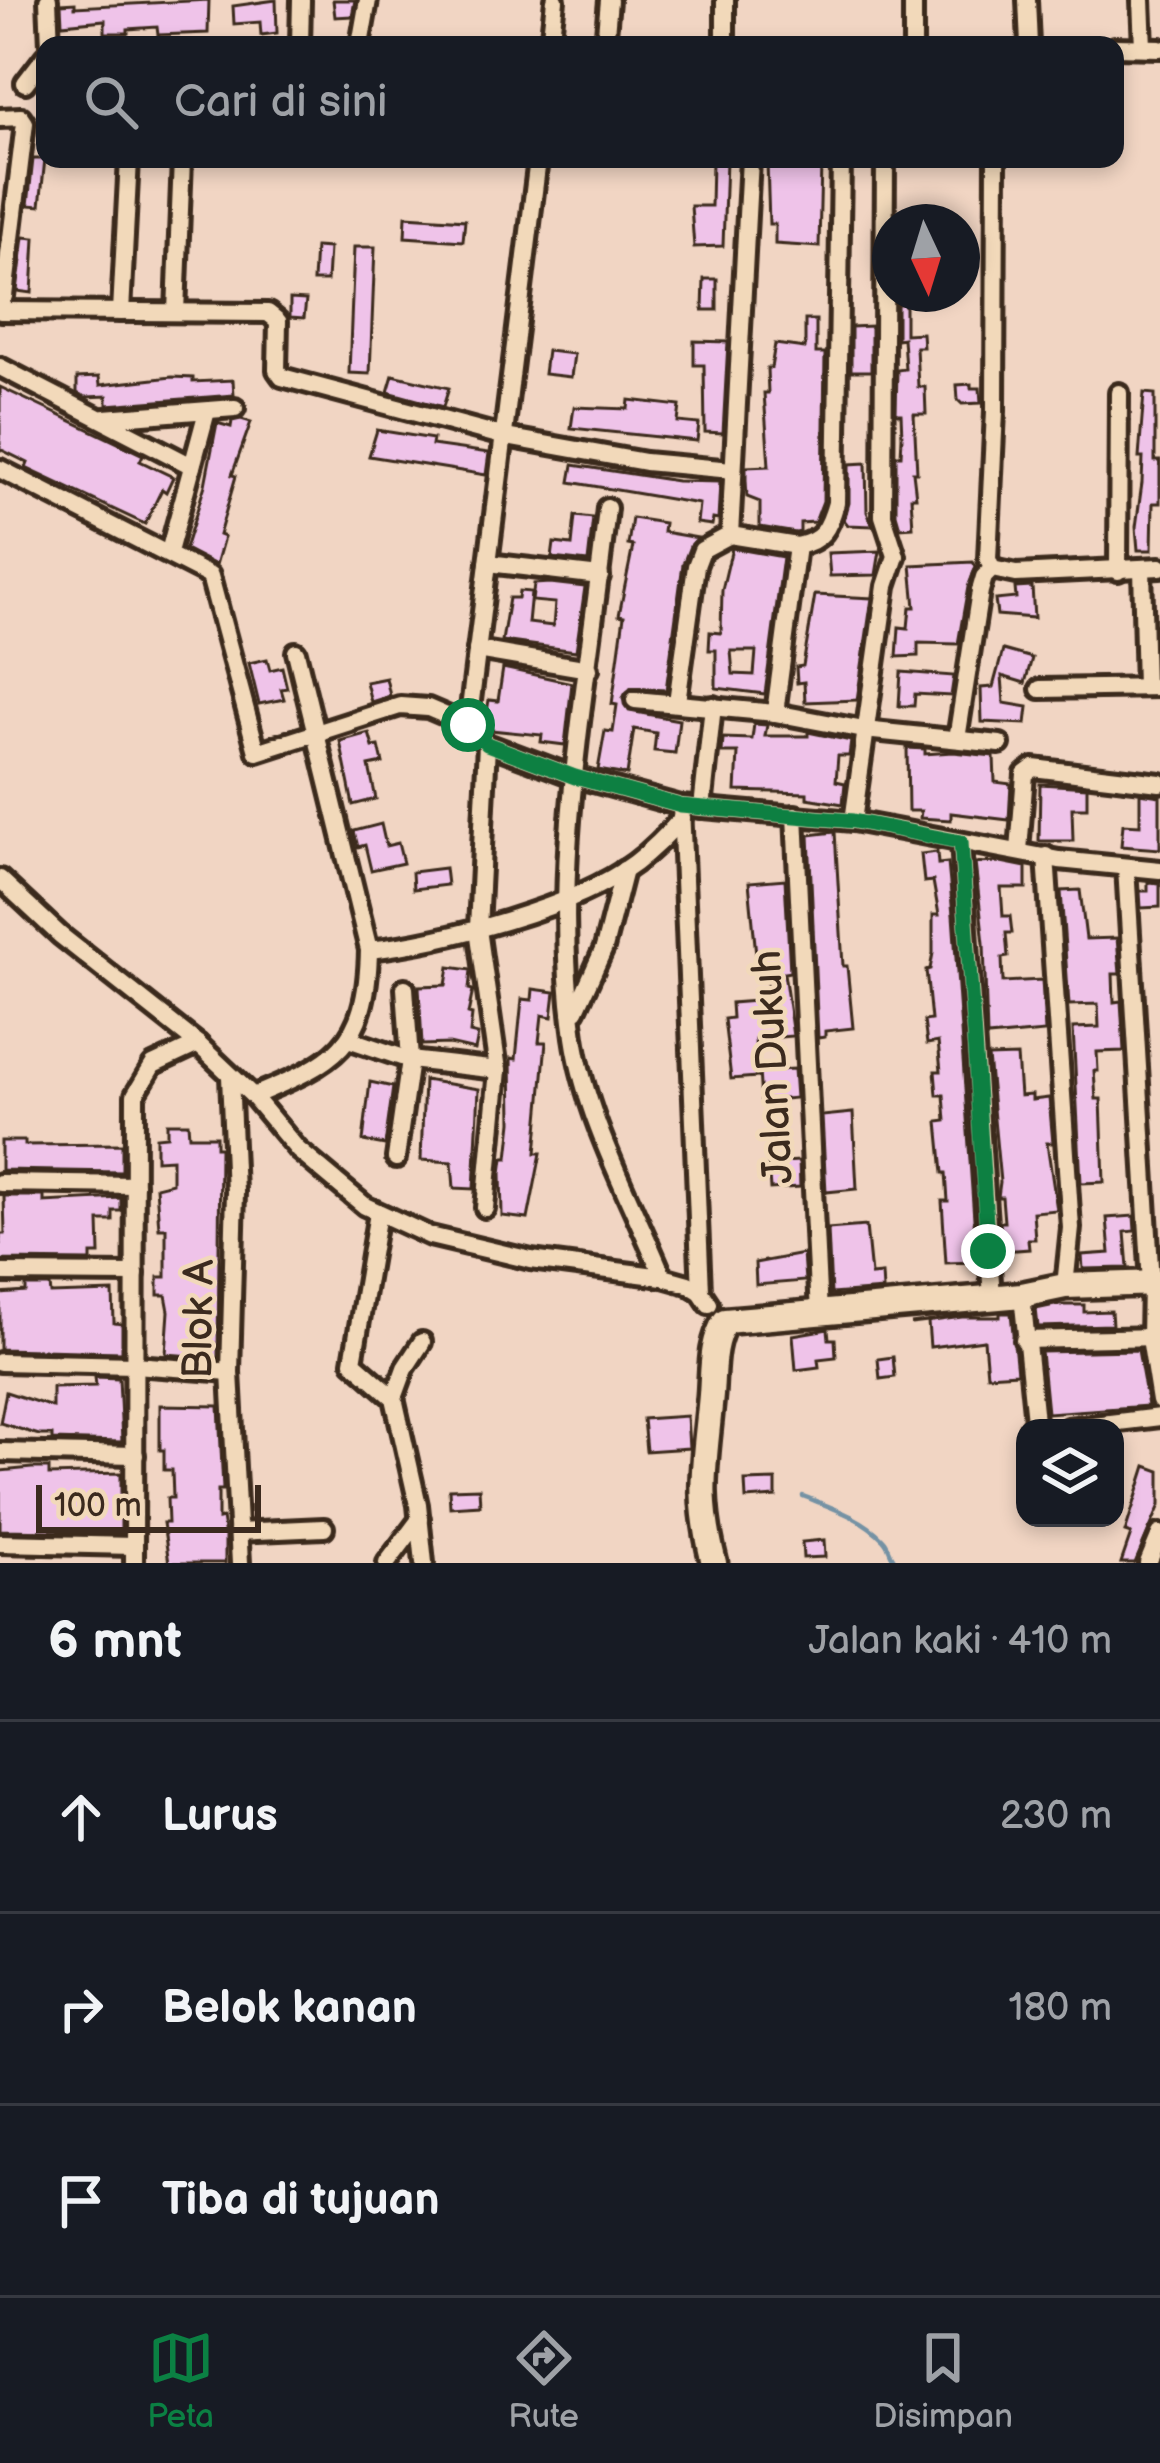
<!DOCTYPE html>
<html lang="id">
<head>
<meta charset="utf-8">
<style>
  :root { --surface:#171b24; --page:#242831; --text:#f1f3f6; --muted:#9ea1a6; --line:#363941; --accent:#0b8043 }
  body { margin:0; font-family:"Balsamiq Sans",sans-serif; background:var(--page); color:var(--text) }
  .controls { position:absolute; right:36px; bottom:36px; display:grid; overflow:hidden; border-radius:24px; box-shadow:0 6px 18px #0003 }
  .controls button { width:108px; height:108px; display:grid; place-items:center; padding:0; border:0; border-bottom:3px solid var(--line); background:var(--surface); color:var(--text); font:60px sans-serif }
  .compass { position:absolute; left:872px; top:204px; width:108px; height:108px; border-radius:50%; background:var(--surface); box-shadow:0 6px 18px #0003; rotate:176deg }
  .scale { position:absolute; left:36px; bottom:30px; width:225px; box-sizing:border-box; padding-left:12px; border:6px solid #3b2a1e; border-top:0; font-size:33px; line-height:42px; white-space:nowrap; color:#3b2a1e; -webkit-text-stroke:9px #f2d9ba; paint-order:stroke }
  .stop { position:absolute; width:36px; height:36px; margin:-27px; border:9px solid #0b8043; border-radius:50%; background:#fff }
  .stop.end { background:#0b8043; border-color:#fff; box-shadow:0 3px 12px #0008 }
  .list { margin:0; padding:0; list-style:none }
  h2 { display:flex; justify-content:space-between; align-items:center; height:156px; margin:0; padding:0 48px; font-size:51px }
  h2 small { font-size:39px; font-weight:400; color:var(--muted) }
  .list li { display:grid; grid-template-columns:78px 1fr auto; gap:36px; align-items:center; box-sizing:border-box; height:192px; padding:0 48px; border-top:3px solid var(--line) }
  .list b { display:block; font-size:45px; white-space:nowrap }
  .list em { font-size:39px; font-style:normal; color:var(--muted) }
  .icon { flex:none; width:66px; height:66px; fill:none; stroke:currentColor; stroke-width:2; stroke-linecap:round; stroke-linejoin:round }
  .map { position:relative; flex:none; width:1160px; height:1563px; overflow:hidden }
  .search { position:absolute; background:var(--surface); box-shadow:0 6px 18px #0003; left:36px; right:36px; top:36px; height:132px; display:flex; align-items:center; gap:30px; box-sizing:border-box; padding:0 42px; border-radius:24px; color:var(--muted); font-size:45px }
  .sheet { height:732px; background:var(--surface) }
  nav { display:flex; justify-content:space-around; align-items:center; box-sizing:border-box; height:168px; border-top:3px solid var(--line); background:var(--surface); font-size:33px; color:var(--muted) }
  nav a { display:grid; justify-items:center; gap:6px }
  nav .on { color:var(--accent) }
  .map>svg:first-child { display:block }
  .lines { fill:none; stroke-linecap:round; stroke-linejoin:round }
  .stream { stroke:#7592a4; stroke-width:4.5 }
  .building { fill:#efc3e9; stroke:#3b2a1e; stroke-width:3; fill-rule:evenodd }
  .street-casing { stroke:#3b2a1e; stroke-width:26 }
  .secondary-casing { stroke:#3b2a1e; stroke-width:33 }
  .street { stroke:#f2d9ba; stroke-width:16 }
  .secondary { stroke:#f2d9ba; stroke-width:24 }
  .route { stroke:#0b8043; stroke-width:15 }
  .labels { text-anchor:middle; stroke-width:9; stroke-linejoin:round; paint-order:stroke }
  .street-label { font-size:42px; fill:#3b2a1e; stroke:#f2d9ba }
</style>
</head>
<body>
<div class="map">
<svg width="1160" height="1563" viewBox="0 0 1160 1563">
  <rect width="100%" height="100%" fill="#f1d5c3"/>
  <filter id="ink" filterUnits="userSpaceOnUse"><feTurbulence type="fractalNoise" baseFrequency=".00833" numOctaves="2"/><feDisplacementMap in="SourceGraphic" scale="24" xChannelSelector="R" yChannelSelector="G"/><feConvolveMatrix kernelMatrix="1 2 1 2 8 2 1 2 1" color-interpolation-filters="sRGB"/></filter>
  <g filter="url(#ink)">
    <g class="lines">
      <path class="stream" d="M803,1496C830,1507 862,1517 883,1539C891,1547 888,1555 898,1563"/>
    </g>
    <g class="building">
      <path d="M209,0L208,33L158,35L157,27L128,29V33H105V20L62,24L61,4L75,3V7Z"/>
      <path d="M276,0L277,33L261,35L260,22L234,24L233,6Z"/>
      <path d="M333,0H355L352,16L335,17Z"/>
      <path d="M33,159H45L40,206L28,205Z"/>
      <path d="M712,160H726L723,246L694,247L691,206H711Z"/>
      <path d="M767,162L821,163L819,247L775,244V224H769Z"/>
      <path d="M406,216L465,220L463,241L405,237Z"/>
      <path d="M24,237L35,238L32,293L17,291Z"/>
      <path d="M315,247L329,248L327,281H313Z"/>
      <path d="M354,247H375L370,374L349,373Z"/>
      <path d="M704,279H717V310H703Z"/>
      <path d="M290,299L306,300L304,318L290,317Z"/>
      <path d="M897,304H905V334L922,333L923,347H916L918,387H925L926,414H914L917,472H913L916,497H911L913,527L900,528L896,514V455H901L902,437L901,414H896L897,370L905,369L903,338L897,339Z"/>
      <path d="M805,320H816V353H825L823,501L815,522L800,523V532L796,533L760,527V502L747,497L746,480V467L769,466L764,393H768L767,368H771L775,344L805,348Z"/>
      <path d="M871,326V371H851V327Z"/>
      <path d="M694,341L728,342L723,433L705,432L704,365H694Z"/>
      <path d="M547,351L574,354L571,377L544,374Z"/>
      <path d="M393,375L449,388L443,407L388,392Z"/>
      <path d="M99,377L100,385L172,377L193,378V382L233,380L234,395L107,405V396L86,397L77,393V378Z"/>
      <path d="M971,384V388H980L981,403L962,404L958,400L957,385Z"/>
      <path d="M0,387L143,455L140,461L173,477L166,492L162,489L145,524L26,468L28,463L0,449Z"/>
      <path d="M1144,393L1155,394V461H1160V503H1153L1152,550H1138L1136,527L1142,483L1143,458H1139Z"/>
      <path d="M629,400L680,406L678,422L699,424L697,441L571,428L574,407L628,409Z"/>
      <path d="M241,419L251,422L232,475L236,476L219,535L224,537L216,565L185,549L205,485L217,423L231,427L232,421Z"/>
      <path d="M377,430L433,439L432,445L489,453L486,475L369,456Z"/>
      <path d="M866,463L867,512L873,526L848,525L844,520L849,503V464Z"/>
      <path d="M573,465L677,481L720,482L718,520L713,519L712,525L697,523L699,504L570,482Z"/>
      <path d="M575,516L593,518L588,562L552,558L554,543L572,545Z"/>
      <path d="M632,518L664,523L663,532L698,538L690,546L683,564L666,690L631,688L623,698L629,711L679,720L675,753L654,751L656,733L634,729L627,775L598,770L605,731L613,732L617,705L612,704L624,616L619,615L633,546L628,545Z"/>
      <path d="M732,548L783,557L765,694L716,688V650H709L710,632L721,633L722,590ZM731,651H756L754,675L733,674Z"/>
      <path d="M880,551L876,575L830,576L828,553Z"/>
      <path d="M973,562L976,567L968,587L958,644L918,643V656L897,657L899,627L908,628L910,607H915L911,565Z"/>
      <path d="M550,583L585,587L576,651L502,641L509,598H518L519,591L531,592L528,623L553,626L555,603L532,601L534,584Z"/>
      <path d="M1032,587L1034,618L997,615L995,600L1016,598L1015,588Z"/>
      <path d="M815,595L872,598L857,700L805,702L804,682L797,683L796,667L803,666Z"/>
      <path d="M1003,650L1032,658L1025,683L1002,676L1004,703L1028,707L1026,724L982,722L981,688L993,687Z"/>
      <path d="M267,659L270,670L282,667L287,688L281,689L284,699L259,704L249,663Z"/>
      <path d="M503,668L572,683L565,745L541,742L542,735L491,730L485,724L489,700L498,701Z"/>
      <path d="M901,672L954,676L951,696L915,694L914,706H899Z"/>
      <path d="M386,678L390,696L371,702L366,682Z"/>
      <path d="M754,724L767,725L765,736H808V732L851,741L849,756H838L836,781L845,783L843,804L807,798V793L736,791L738,753H722L723,738L752,739Z"/>
      <path d="M369,733L373,747L379,746L383,763L369,766L376,799L353,805L340,741Z"/>
      <path d="M907,748L925,749V754L953,752L994,756L995,782L1011,784L1009,820L951,813V820L920,818L921,811H908Z"/>
      <path d="M1040,784L1087,787V808H1072L1073,841H1039Z"/>
      <path d="M1140,793L1160,796V849L1121,846L1123,824L1140,825Z"/>
      <path d="M381,824L386,846L398,843L403,863L371,870L365,845L358,847L354,831Z"/>
      <path d="M835,832L843,966H847L853,1028L825,1031V1037L818,1038L809,835Z"/>
      <path d="M937,852L938,864L948,863L953,915L977,1262L946,1263L942,1201H948L946,1173H943L938,1122L946,1121L944,1095H937L935,1071H941L938,1042L927,1044L924,1021L931,1020L926,970L930,969L933,953V915H939L933,881L924,882L921,854Z"/>
      <path d="M1001,862L1026,867V888H1001L1003,916H1010L1012,933H1006L1008,957L1002,958L1003,982L1042,980L1045,1032L987,1037L984,943L975,863Z"/>
      <path d="M445,868L447,885L413,889L412,872Z"/>
      <path d="M785,879L790,972L784,973L793,1036L755,1039L757,1077L731,1079L724,1019L732,1018L731,1003L769,1000L766,974L758,975L749,882Z"/>
      <path d="M1148,882L1160,883V907L1141,908L1140,891H1148Z"/>
      <path d="M1080,890L1086,939L1117,938L1120,974H1113L1114,1002L1121,1001L1124,1051L1097,1052L1098,1071H1094L1096,1099H1101L1104,1182L1081,1183L1073,1028L1099,1027L1098,1004L1069,1005L1061,891Z"/>
      <path d="M449,967L471,970L469,989L473,990L468,1014L472,1015L470,1033L478,1035L475,1050L449,1044L422,1045L419,986L446,985Z"/>
      <path d="M533,989L555,992L552,1017L542,1015L539,1042H546L536,1153H541L528,1219L502,1216L501,1173L503,1158H508L512,1122L511,1058L516,1059L522,999L532,1000Z"/>
      <path d="M1017,1056L1020,1096L1032,1095V1100L1049,1098L1053,1143H1047L1057,1210L1033,1212L1035,1239H1028L1029,1249L1002,1251L1000,1222H1004L1002,1197H998L1000,1182L988,1057Z"/>
      <path d="M794,1069L796,1098L761,1101L759,1071Z"/>
      <path d="M424,1080L479,1089L474,1189L454,1188L452,1162L421,1160Z"/>
      <path d="M370,1082L393,1087L385,1145L363,1141Z"/>
      <path d="M853,1113L857,1189L826,1192L822,1116Z"/>
      <path d="M167,1123H188L189,1136H216V1147H220L218,1358L166,1354L169,1311L166,1295H158V1277H166V1228H159L156,1187L172,1183V1159L156,1160V1137L167,1136Z"/>
      <path d="M1,1141H25V1145L122,1144V1172L1,1170Z"/>
      <path d="M799,1161L800,1187L770,1189L768,1163Z"/>
      <path d="M4,1196H44V1202L121,1198V1211H113V1221H99L100,1254H91V1261L0,1260V1234H5Z"/>
      <path d="M1134,1216L1135,1231L1125,1232L1128,1268L1083,1269L1082,1255L1110,1253L1107,1218Z"/>
      <path d="M866,1226L871,1275L882,1274L883,1290L831,1294L828,1229Z"/>
      <path d="M803,1254L805,1281L756,1285L755,1263Z"/>
      <path d="M26,1286H50L51,1294L113,1292L114,1323L122,1324V1352L0,1349V1294L26,1292Z"/>
      <path d="M1055,1305H1084V1312L1111,1311L1112,1325L1038,1327L1036,1309Z"/>
      <path d="M1000,1313H1011L1017,1373L987,1375L984,1340L930,1347L928,1322L911,1324L962,1317H1000Z"/>
      <path d="M828,1329L829,1339H835L836,1357L818,1359L819,1367L796,1370L793,1335Z"/>
      <path d="M1138,1350L1148,1406L1047,1413L1041,1352Z"/>
      <path d="M893,1357L895,1377L880,1379L878,1359Z"/>
      <path d="M95,1377L119,1378L122,1442L52,1440V1435H39L0,1423L6,1392L52,1407V1387L96,1386Z"/>
      <path d="M160,1405L219,1406L223,1490H218V1519L222,1518L225,1536V1563H169L163,1523H168L167,1498H173L172,1470H164V1450H160Z"/>
      <path d="M687,1416L689,1448L646,1451L643,1419Z"/>
      <path d="M1146,1466L1160,1471V1505L1135,1563H1121L1131,1534L1125,1532Z"/>
      <path d="M32,1468H49V1475L121,1473V1532L0,1530V1471Z"/>
      <path d="M776,1480V1497L746,1499L745,1481Z"/>
      <path d="M479,1488L480,1505L450,1507L449,1489Z"/>
      <path d="M824,1540L825,1557L803,1558L802,1542Z"/>
    </g>
    <g class="lines">
      <g class="street-casing">
        <g id="street">
          <path d="M48,0L50,45"/>
          <path d="M1027,0L1029,45"/>
          <path d="M1141,0L1143,47"/>
          <path d="M300,45L301,0"/>
          <path d="M360,45L368,0"/>
          <path d="M550,45L555,0"/>
          <path d="M605,45L609,0"/>
          <path d="M725,45V0"/>
          <path d="M913,45V0"/>
          <path d="M1115,47L1160,48"/>
          <path d="M25,83L45,57"/>
          <path d="M0,118L21,117L25,123L4,296L0,302"/>
          <path d="M0,311L268,313L278,321L277,370L282,377L506,437L645,462L732,470"/>
          <path d="M121,312L129,159"/>
          <path d="M176,312L182,159"/>
          <path d="M0,367L192,466"/>
          <path d="M105,418L235,408"/>
          <path d="M0,469L210,576L257,752L400,706L428,708L468,725L487,744L575,777L681,806L853,821L1059,860L1160,870"/>
          <path d="M607,508C589,681 549,862 574,1037C586,1120 631,1199 663,1277"/>
          <path d="M730,535L797,546"/>
          <path d="M169,552L207,411"/>
          <path d="M488,563L600,576"/>
          <path d="M1142,568L1145,687"/>
          <path d="M992,569L988,559L995,411L996,159"/>
          <path d="M1118,571L1119,393"/>
          <path d="M477,650L589,669"/>
          <path d="M1040,689L1160,687"/>
          <path d="M635,700L775,713L864,730L1000,744"/>
          <path d="M677,702L696,566L702,550L730,535L750,159"/>
          <path d="M775,713L797,546C823,541 829,528 836,503L841,159"/>
          <path d="M468,725L538,159"/>
          <path d="M957,739L980,591L984,577L992,569L1016,574L1160,567"/>
          <path d="M681,806L701,1292"/>
          <path d="M702,808L713,706"/>
          <path d="M795,815L819,1314"/>
          <path d="M853,821L886,586L896,556L883,516L885,159"/>
          <path d="M961,842L992,1297"/>
          <path d="M1019,851L1025,774L1033,768L1160,783"/>
          <path d="M1046,856L1071,1228L1065,1286"/>
          <path d="M1126,867L1151,1284L1150,1338L1160,1401"/>
          <path d="M0,879L60,935L198,1044L253,1096L298,1150L365,1206L430,1236L531,1260L663,1277L688,1284L701,1292L709,1304"/>
          <path d="M369,950C443,942 575,908 635,863C652,850 668,834 682,818"/>
          <path d="M576,1010L604,948L624,870"/>
          <path d="M348,1039L410,1060L498,1070"/>
          <path d="M230,1076L235,1192L230,1372L240,1563"/>
          <path d="M253,1096C335,1062 367,1047 369,950L296,652"/>
          <path d="M396,1158L410,1060L405,988"/>
          <path d="M0,1183L135,1185"/>
          <path d="M485,1208L498,1070L478,929L487,744"/>
          <path d="M378,1213L353,1362L394,1398L418,1505L424,1563"/>
          <path d="M0,1273L135,1274"/>
          <path d="M1022,1295L1035,1421L1030,1428"/>
          <path d="M1024,1340L1159,1337"/>
          <path d="M0,1362L135,1365L230,1372"/>
          <path d="M394,1398L405,1368L422,1342"/>
          <path d="M1068,1428L1160,1417"/>
          <path d="M0,1452L135,1455"/>
          <path d="M238,1532L324,1528"/>
          <path d="M0,1543L134,1546"/>
          <path d="M134,1563L135,1095L153,1065L198,1044"/>
          <path d="M387,1563L420,1519"/>
          <path d="M1148,1563L1160,1534"/>
        </g>
      </g>
      <g class="secondary-casing">
        <path id="secondary" d="M714,1563C696,1492 705,1465 711,1395C713,1369 711,1344 725,1321L1022,1295L1065,1286L1160,1283"/>
      </g>
      <use href="#street" class="street"/>
      <use href="#secondary" class="secondary"/>
    </g>
  </g>
  <g class="lines" filter="url(#ink)">
    <path class="route" d="M468,725L487,744L575,777L681,806L853,821L961,842L988,1251"/>
  </g>
  <g class="labels">
    <g class="street-label">
      <text transform="translate(771 1067) rotate(-93)" y="15">Jalan Dukuh</text>
      <text transform="translate(197 1319) rotate(-89)" y="15">Blok A</text>
    </g>
  </g>
</svg>
<div class="controls">
<button><svg class="icon" aria-label="layers" viewBox="0 0 24 24"><path d="M12 4l9 5-9 5-9-5zM3 14l9 5 9-5"/></svg></button>
</div>
<svg class="compass" viewBox="-18 -18 36 36"><path d="M0-13l5 13h-10z" fill="#e53935"/><path d="M0 13l5-13h-10z" fill="#9ea1a6"/></svg>
<div class="scale">100 m</div>
<div class="stop" style="left:468px;top:725px"></div>
<div class="stop end" style="left:988px;top:1251px"></div>
<div class="search"><svg class="icon" aria-label="search" viewBox="0 0 24 24"><circle cx="10" cy="10" r="6"/><path d="M15 15l6 6"/></svg>Cari di sini</div>
</div>
<section class="sheet">
<h2>6 mnt<small>Jalan kaki · 410 m</small></h2>
<ul class="list">
<li><svg class="icon" aria-label="ahead" viewBox="0 0 24 24"><path d="M12 20V5M6 11l6-6 6 6"/></svg><div><b>Lurus</b></div><em>230 m</em></li>
<li><svg class="icon" aria-label="right" viewBox="0 0 24 24"><path d="M7 20v-9h11M14 6l5 5-5 5"/></svg><div><b>Belok kanan</b></div><em>180 m</em></li>
<li><svg class="icon" aria-label="arrive" viewBox="0 0 24 24"><path d="M6 21V4h12l-3 4 3 4H6"/></svg><div><b>Tiba di tujuan</b></div></li>
</ul>
</section>
<nav>
<a class="on"><svg class="icon" aria-label="map" viewBox="0 0 24 24"><path d="M3 6l6-2 6 2 6-2v14l-6 2-6-2-6 2zM9 4v14M15 6v14"/></svg>Peta</a>
<a><svg class="icon" aria-label="directions" viewBox="0 0 24 24"><path d="M12 3l9 9-9 9-9-9zM9 14v-3h6M13 9l2 2-2 2"/></svg>Rute</a>
<a><svg class="icon" aria-label="saved" viewBox="0 0 24 24"><path d="M7 4h10v16l-5-4-5 4z"/></svg>Disimpan</a>
</nav>
</body>
</html>
